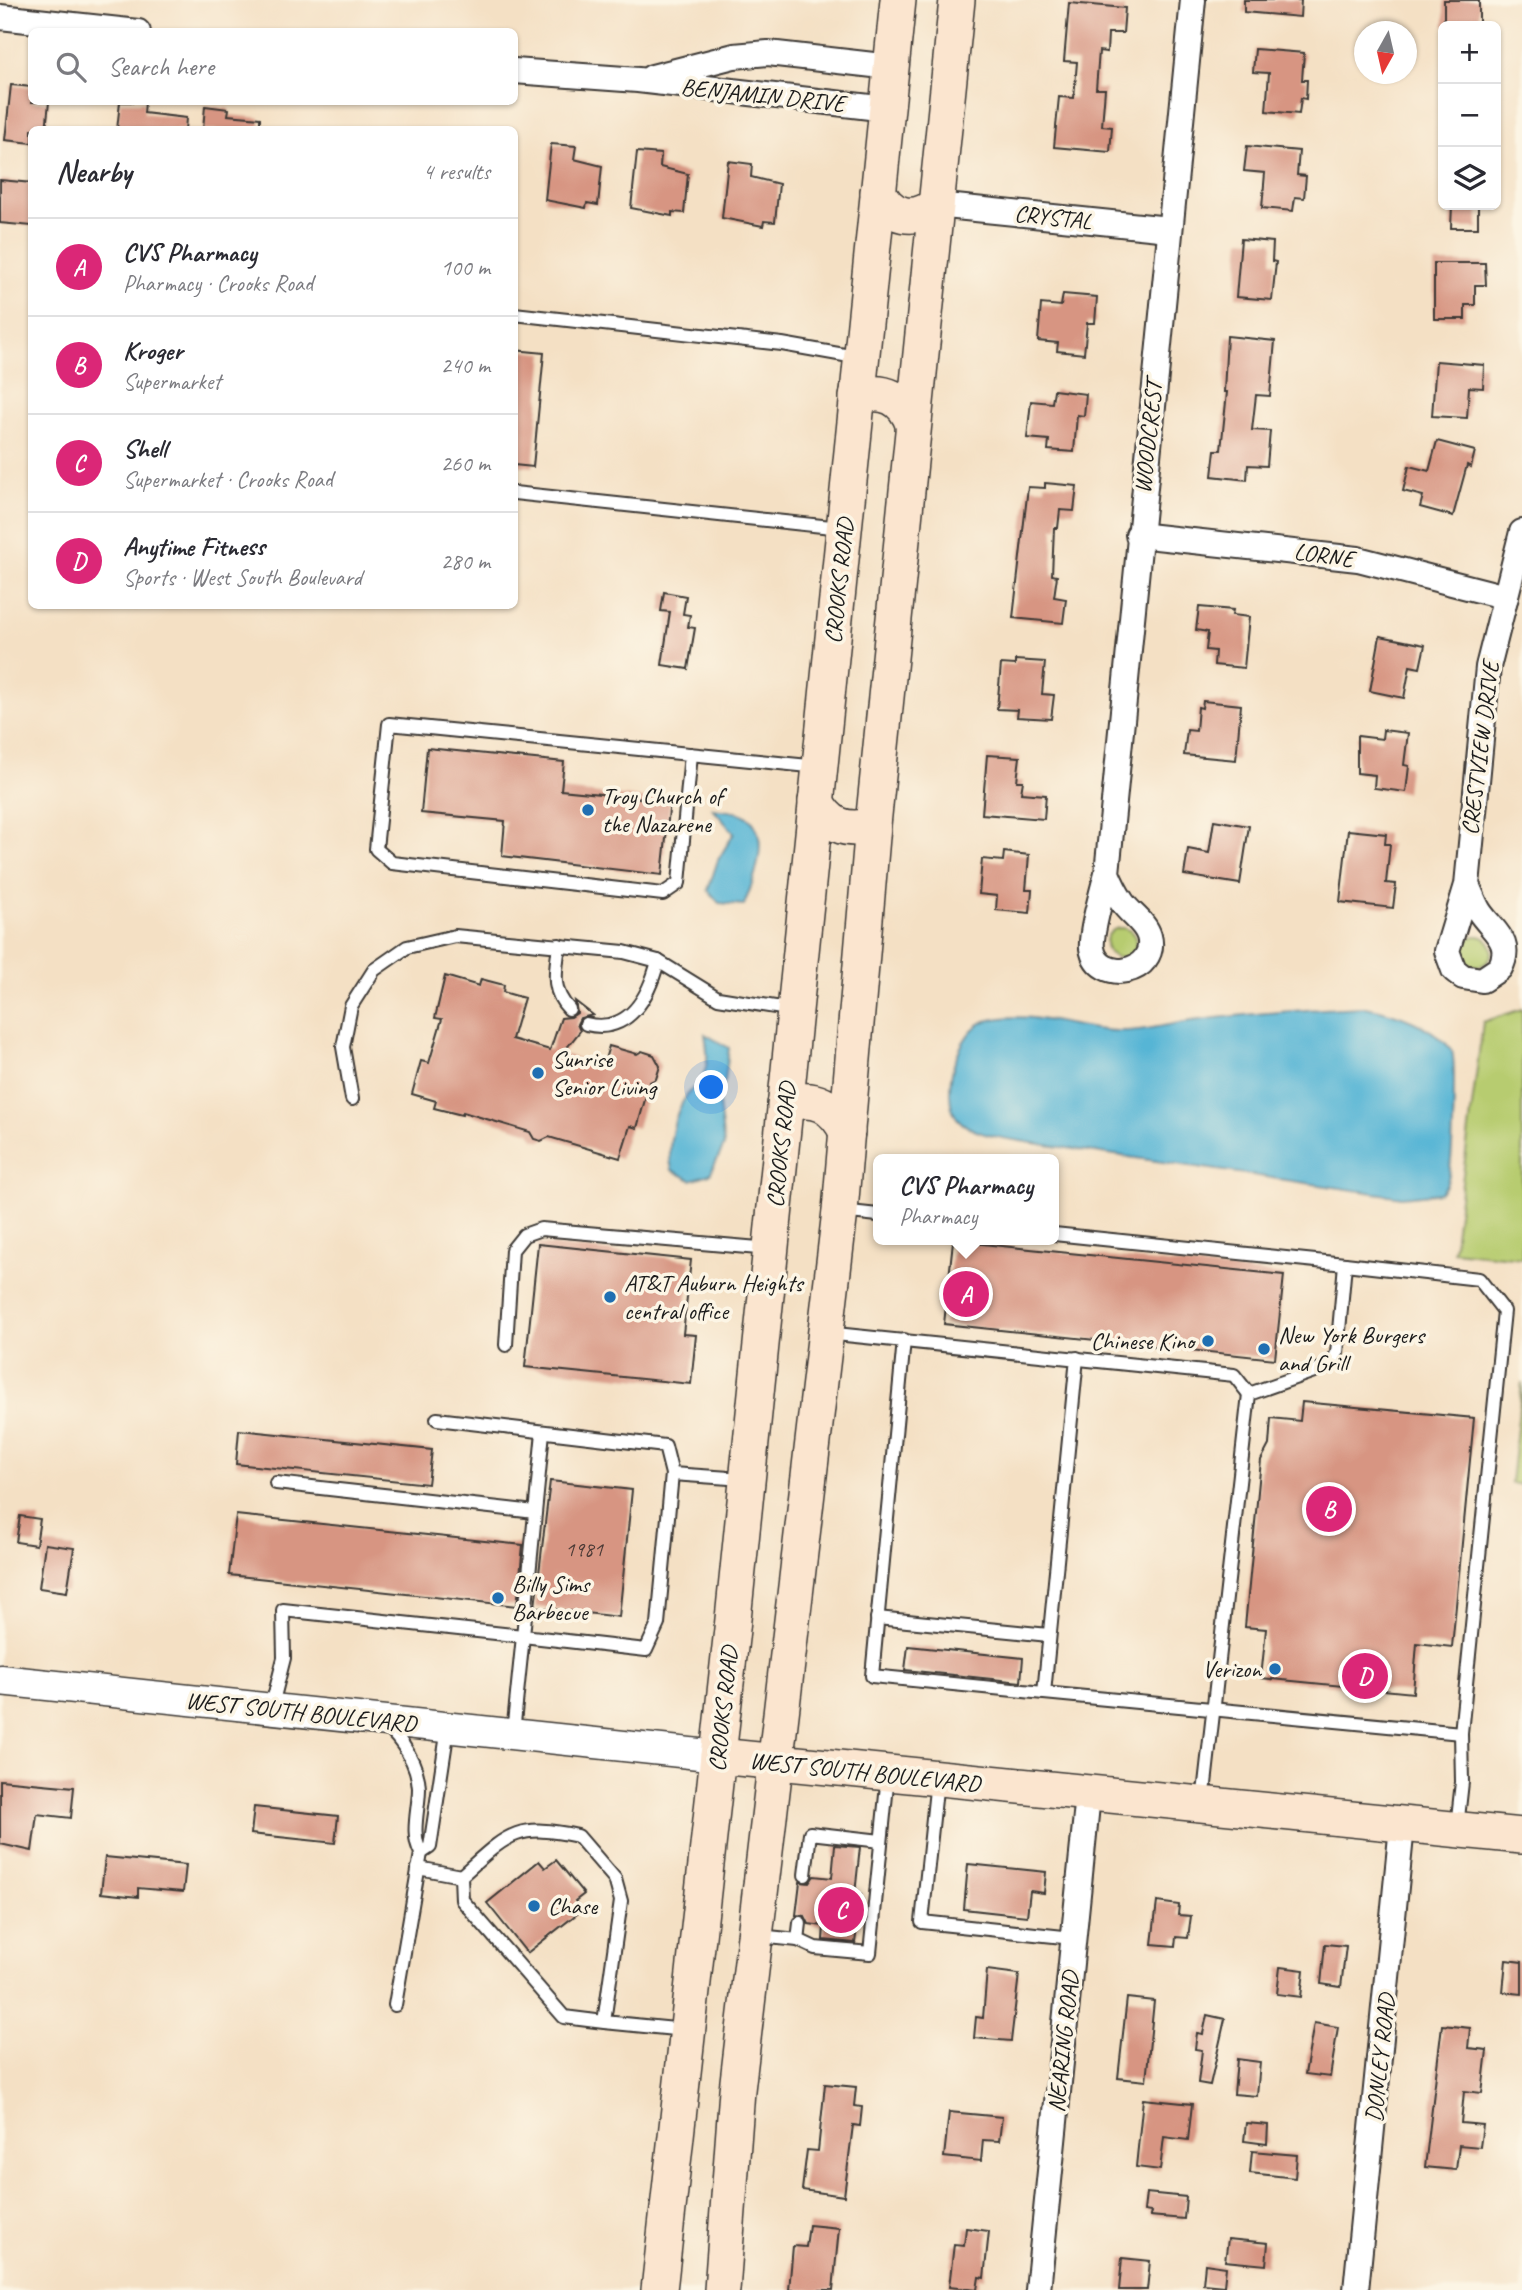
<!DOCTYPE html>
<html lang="en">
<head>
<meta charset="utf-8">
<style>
  :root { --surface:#fff; --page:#f7f7f7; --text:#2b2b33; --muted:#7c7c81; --line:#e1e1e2; --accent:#db2777 }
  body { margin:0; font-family:Caveat,sans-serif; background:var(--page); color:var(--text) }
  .controls { position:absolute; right:21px; top:21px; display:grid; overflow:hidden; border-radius:10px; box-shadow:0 2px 5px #0004 }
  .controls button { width:63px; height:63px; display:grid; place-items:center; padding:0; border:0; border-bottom:2px solid var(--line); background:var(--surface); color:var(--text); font:35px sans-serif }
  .compass { position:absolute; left:1354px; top:21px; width:63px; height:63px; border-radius:50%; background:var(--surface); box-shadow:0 2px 5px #0004; rotate:188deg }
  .you { position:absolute; left:712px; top:1088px; width:24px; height:24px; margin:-18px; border:5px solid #fff; border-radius:50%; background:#1a73e8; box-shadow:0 0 0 10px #1a73e833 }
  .badge { display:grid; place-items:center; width:46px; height:46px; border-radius:50%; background:var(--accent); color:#fff; font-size:23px; font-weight:700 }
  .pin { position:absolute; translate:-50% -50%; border:4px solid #fff; box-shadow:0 2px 7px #0006 }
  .popup { position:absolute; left:873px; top:1154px; width:186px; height:91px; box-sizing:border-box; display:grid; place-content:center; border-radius:10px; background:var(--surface); filter:drop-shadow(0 2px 5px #0005); font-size:23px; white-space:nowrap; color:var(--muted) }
  .popup b { font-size:26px; color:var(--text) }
  .popup::after { content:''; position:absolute; left:50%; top:100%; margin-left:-14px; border:14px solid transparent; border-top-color:var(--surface) }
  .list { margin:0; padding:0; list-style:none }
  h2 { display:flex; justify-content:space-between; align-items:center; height:91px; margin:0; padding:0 28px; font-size:30px }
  h2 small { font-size:23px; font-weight:400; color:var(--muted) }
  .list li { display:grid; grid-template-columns:46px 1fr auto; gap:21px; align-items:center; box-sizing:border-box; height:98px; padding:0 28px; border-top:2px solid var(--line) }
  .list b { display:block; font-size:26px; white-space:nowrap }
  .list p { margin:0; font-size:23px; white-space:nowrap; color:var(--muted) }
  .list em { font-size:23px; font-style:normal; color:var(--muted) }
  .icon { flex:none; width:38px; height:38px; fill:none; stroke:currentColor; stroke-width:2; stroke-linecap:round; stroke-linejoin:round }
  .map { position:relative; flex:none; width:1522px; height:2290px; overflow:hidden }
  .search { position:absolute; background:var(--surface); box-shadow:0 2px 5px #0004; left:28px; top:28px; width:490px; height:77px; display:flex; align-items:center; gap:18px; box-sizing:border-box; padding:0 24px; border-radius:10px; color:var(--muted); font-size:26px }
  .panel { position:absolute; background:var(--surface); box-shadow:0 2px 5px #0004; left:28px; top:126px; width:490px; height:483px; border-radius:10px }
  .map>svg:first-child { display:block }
  .green { fill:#b7cc70; stroke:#6a7446; stroke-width:2 }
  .water { fill:#57b5d5; stroke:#3a6878; stroke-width:2 }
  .building { fill:#d79582 }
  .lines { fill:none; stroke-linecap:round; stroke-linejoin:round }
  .service-casing { stroke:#3c3935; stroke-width:16 }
  .minor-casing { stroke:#3c3935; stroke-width:28 }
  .tertiary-casing { stroke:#3c3935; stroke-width:33 }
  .secondary-casing { stroke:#3c3935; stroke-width:38 }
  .service { stroke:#fff; stroke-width:12 }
  .minor { stroke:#fff; stroke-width:24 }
  .tertiary { stroke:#fff; stroke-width:30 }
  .secondary { stroke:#fbe5cf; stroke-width:35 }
  .poi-dot { fill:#1f6fb2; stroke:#fcf5e5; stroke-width:2.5 }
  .labels { text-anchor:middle; stroke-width:7; stroke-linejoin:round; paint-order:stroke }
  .number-label { font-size:21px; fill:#4b3a36 }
  .street-label { font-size:24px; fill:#1c1c1c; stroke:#fcf5e5 }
  .poi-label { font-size:24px; fill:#1c1c1c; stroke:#fcf5e5; text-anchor:start }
</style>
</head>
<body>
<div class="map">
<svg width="1522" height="2290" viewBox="0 0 1522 2290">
  <rect width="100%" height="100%" fill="#fcf5e5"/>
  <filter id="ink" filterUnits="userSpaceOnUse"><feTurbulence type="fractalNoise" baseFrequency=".0143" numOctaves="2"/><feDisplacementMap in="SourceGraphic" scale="14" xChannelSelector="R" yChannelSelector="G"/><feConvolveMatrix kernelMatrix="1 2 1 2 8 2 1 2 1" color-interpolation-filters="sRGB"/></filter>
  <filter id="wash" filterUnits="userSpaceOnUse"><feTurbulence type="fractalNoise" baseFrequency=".00686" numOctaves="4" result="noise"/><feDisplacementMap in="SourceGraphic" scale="28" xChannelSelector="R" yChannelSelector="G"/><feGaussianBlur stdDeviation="1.57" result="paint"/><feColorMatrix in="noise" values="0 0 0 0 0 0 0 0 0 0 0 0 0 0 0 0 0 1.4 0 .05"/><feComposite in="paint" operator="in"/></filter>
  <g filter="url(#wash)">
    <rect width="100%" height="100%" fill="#f4e0c4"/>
    <g class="green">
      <circle cx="1121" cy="943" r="15"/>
      <circle cx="1477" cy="951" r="15"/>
      <path d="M1522,1009V1258L1453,1251L1483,1022Z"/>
      <path d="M1522,1382V1485L1511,1483Z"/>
    </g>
    <g class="water">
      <path d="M713,809C724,811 741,810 750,819C771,840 753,882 744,905L719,903L708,890L718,860L734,833Z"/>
      <path d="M1365,1007C1394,1012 1435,1026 1452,1051C1456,1064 1453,1165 1448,1179C1447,1185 1444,1189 1440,1193L1402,1197L1026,1142C1005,1138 972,1136 957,1118C939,1095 958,1029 986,1021C1029,1008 1079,1032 1123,1031C1146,1031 1168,1024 1191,1021C1249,1014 1307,1009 1365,1007Z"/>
      <path d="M705,1034L729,1048L725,1081L718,1095L724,1146L710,1174L691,1180L672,1170C666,1148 674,1113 687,1095C692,1088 702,1081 704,1073C709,1061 707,1047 705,1034Z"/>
    </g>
    <g id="blocks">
      <g class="building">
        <path d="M1244,0H1301L1300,17L1244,12Z"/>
        <rect x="1444" y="0" width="35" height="26"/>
        <path d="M1069,3L1125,8L1123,33H1108L1107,52L1099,51L1096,89H1105L1102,126L1112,127L1110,152L1054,147L1059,97L1074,98L1077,62L1064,61Z"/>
        <path d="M1255,49L1304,53L1302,80H1307L1306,99L1301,98L1299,114L1266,111L1269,73L1253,72Z"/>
        <path d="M11,85L32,87V102H49L46,130H32V143L5,140Z"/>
        <path d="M120,102H145L144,113L186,118L185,130H117Z"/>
        <path d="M205,106L229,109L228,115L260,118V130H203Z"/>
        <path d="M551,144L576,146L574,159L602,166L598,205L587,203L586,208L545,200Z"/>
        <path d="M1247,146L1299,151L1297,175L1306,176L1304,198L1295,197L1293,211L1262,208L1265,173L1244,171Z"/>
        <path d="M637,152L661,154L660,167L688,174L684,213L672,212V216L631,208Z"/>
        <path d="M728,161L752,164L751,177L779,184L775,222L764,221L763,226L722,218Z"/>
        <path d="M0,180L32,183V226L0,223Z"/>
        <path d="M1452,205H1478V228H1451Z"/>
        <path d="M1241,239L1273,242L1272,261L1276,262L1272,300L1236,297Z"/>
        <path d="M1434,263H1485L1486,285H1475V305H1465V319H1434Z"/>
        <path d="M1063,294L1097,297L1095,323H1087L1084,354L1057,351L1058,343L1038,341L1041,304L1061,306Z"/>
        <path d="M1227,336L1275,341L1270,396L1256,395L1252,430L1270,431L1267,466L1248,465L1247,480L1212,476L1215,450H1221L1227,392H1224Z"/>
        <path d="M514,350L544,353L533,467L514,465Z"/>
        <path d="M1436,361L1484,365L1483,388L1469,387L1467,418L1432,416Z"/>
        <path d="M1054,390L1086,394L1084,416L1077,415L1074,452L1048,450L1049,440L1027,438L1031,401L1052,403Z"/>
        <path d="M1437,441L1475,451L1471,467L1467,465L1453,516L1420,507L1423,496L1403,491L1409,466L1429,471Z"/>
        <path d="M1045,483L1077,486L1074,511L1060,510L1058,528H1054L1052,575L1057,576L1054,597L1066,599L1063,623L1013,618L1028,487L1045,488Z"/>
        <path d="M664,592L686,596L683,614L690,615L688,627L695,628L688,669L662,665L670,612L661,611Z"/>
        <path d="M1199,607L1233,610L1232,615L1249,617L1244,668L1214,665L1215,651L1206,650L1208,632L1196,630Z"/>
        <path d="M1380,636L1425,645L1420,668L1410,666L1404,698L1370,691Z"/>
        <path d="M1015,660L1045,662L1042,694L1054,695L1051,719L1017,717L1018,710L997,709L1001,664L1015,665Z"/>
        <path d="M1203,701L1241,705L1236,760L1184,755L1187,730L1196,731L1198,707L1202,708Z"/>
        <path d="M1383,730L1408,733L1404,765L1409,766L1406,792L1374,788L1375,775L1357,773V736L1382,739Z"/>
        <path d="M427,748L564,762L561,790L670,801L662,875L502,856L505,821L421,813Z"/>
        <path d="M987,755L1020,757L1017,781H1023L1021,793L1046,795L1044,819L982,814Z"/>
        <path d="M1214,820L1249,826L1240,884L1184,875L1188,849L1209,853Z"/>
        <path d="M1348,830L1386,834L1385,844H1390L1386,883L1396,884L1393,908L1340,902Z"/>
        <path d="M1004,852L1029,855L1026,890H1032L1030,913L996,910L997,896L979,894L982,859L1003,861Z"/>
        <path d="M445,976L479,986L481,979L504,985L503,992L524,998L512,1039L550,1050L561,1018L571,1017L577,1013L575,1001L593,1015L580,1018L577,1024L580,1031L562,1054L603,1066L609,1046L637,1054L642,1051L654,1055L660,1066L656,1079L650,1082L637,1128L630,1126L620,1158L549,1137L541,1141L534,1139L530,1132L463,1112L462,1115L434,1108L436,1101L412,1094L421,1061L429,1063L442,1019L435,1018Z"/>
        <path d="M953,1241L1284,1275L1275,1359L944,1324Z"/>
        <path d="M538,1244L691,1260L683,1334L696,1335L691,1384L525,1367Z"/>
        <path d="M1302,1402L1474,1418L1452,1647L1417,1643L1413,1693L1261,1678L1266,1629L1245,1627L1261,1460L1269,1445L1271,1418L1300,1421Z"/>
        <path d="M239,1430L432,1450L428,1484L236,1464Z"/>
        <path d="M550,1481L632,1490L619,1617L535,1607Z"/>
        <path d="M236,1515L523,1545L517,1606L229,1575Z"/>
        <path d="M20,1516L40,1519L36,1545L16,1542Z"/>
        <path d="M45,1544L74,1548L67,1592L39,1588Z"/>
        <path d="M908,1646L1023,1658L1021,1682L905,1670Z"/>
        <path d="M0,1780L74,1787L71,1818L37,1814L32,1851L0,1844Z"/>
        <path d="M254,1807L338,1816L335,1843L251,1834Z"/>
        <path d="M835,1845L860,1847L855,1894L861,1895L855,1943L823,1940L824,1926L809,1924L805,1916L796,1915L800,1882L809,1883L814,1876L832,1878Z"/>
        <path d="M105,1857L186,1865L183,1892L138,1888V1897L101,1893Z"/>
        <path d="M556,1860L584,1894L575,1901L582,1910L527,1953L487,1903L539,1861L545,1868Z"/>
        <path d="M968,1864L1046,1872L1044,1893L1030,1891L1027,1916L964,1909Z"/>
        <path d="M1157,1902L1179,1905L1178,1915L1191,1916L1188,1938L1176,1937L1175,1946L1152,1944Z"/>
        <path d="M1325,1944L1346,1946L1341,1987L1321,1984Z"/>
        <path d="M1506,1960L1522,1962V1994L1503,1992Z"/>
        <path d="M1280,1967L1304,1970L1301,1997L1277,1994Z"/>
        <path d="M987,1970L1019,1974L1011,2041L974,2038L976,2017L983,2018Z"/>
        <path d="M1127,1998L1154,2001L1146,2081L1118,2078Z"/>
        <path d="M1207,2015L1225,2019L1210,2085L1198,2083L1202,2050L1195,2049L1197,2033L1203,2034Z"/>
        <path d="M1314,2023L1338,2027L1330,2077L1305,2074Z"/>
        <path d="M1442,2025L1470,2028L1468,2048L1487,2050L1482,2093L1464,2091L1461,2123L1483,2125L1480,2147L1459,2145L1456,2170L1425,2167Z"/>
        <path d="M1237,2059L1260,2062L1257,2096L1234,2094Z"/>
        <path d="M825,2084L856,2087L854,2106L862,2107L860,2126L853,2125L844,2196L802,2190L807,2150L818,2151Z"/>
        <path d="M1143,2099L1192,2104L1188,2140L1164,2137L1160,2170L1136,2167Z"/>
        <path d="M949,2112L1002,2117L999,2141L983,2140L981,2161L944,2157Z"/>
        <path d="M1246,2123L1268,2125L1267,2144L1244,2141Z"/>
        <path d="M1252,2151L1297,2155L1295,2178L1250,2173Z"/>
        <path d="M1146,2193L1186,2197L1184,2219L1150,2216L1151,2212L1144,2211Z"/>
        <path d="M809,2225L839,2228L833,2290H789L793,2246L806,2247Z"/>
        <path d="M966,2228L989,2231L984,2278L979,2277L977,2290L949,2287L954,2244L964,2245Z"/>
        <path d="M1228,2239L1268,2243L1266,2265L1225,2261Z"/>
        <path d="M1122,2258L1150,2261L1147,2290H1119Z"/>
        <path d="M1205,2264L1226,2267L1224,2286L1203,2284Z"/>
      </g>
    </g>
  </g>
  <g filter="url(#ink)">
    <use href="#blocks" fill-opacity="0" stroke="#3c3935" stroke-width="2"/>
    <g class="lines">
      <g class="service-casing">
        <g id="service">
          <path d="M514,314L782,344L861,358"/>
          <path d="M514,493L841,528"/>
          <path d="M691,754L679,883L663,894L392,863L376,849L389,724L819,767"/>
          <path d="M559,945C556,970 550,990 569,1009"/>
          <path d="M586,1024C629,1035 649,996 658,961"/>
          <path d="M352,1099L343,1047L351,1006L374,970L407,947L455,936L624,952L658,961L718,998L794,1010"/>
          <path d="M841,1211L878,1215"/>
          <path d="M1054,1234L1345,1264L1337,1353L1331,1365L1249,1394L1203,1802"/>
          <path d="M1345,1264L1479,1279L1504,1311L1461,1733L1462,1782L1457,1827"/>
          <path d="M826,1333L1234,1375L1249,1394"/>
          <path d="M904,1340L872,1676L1044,1693L1077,1358"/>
          <path d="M506,1345L512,1250L524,1235L541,1229L770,1249"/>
          <path d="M437,1419L665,1446L672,1474L744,1479"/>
          <path d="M543,1432L523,1636L646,1650L658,1624L672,1474"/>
          <path d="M276,1483L535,1512"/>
          <path d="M877,1618L1049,1635"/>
          <path d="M1044,1693L1461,1733"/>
          <path d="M271,1709L284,1658L283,1610L523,1636L513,1733"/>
          <path d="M385,1725C402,1740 418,1764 419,1788C419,1810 410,1833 421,1853L395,2005"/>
          <path d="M937,1780L922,1922L1073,1938"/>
          <path d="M421,1853L430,1847L448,1728"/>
          <path d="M418,1868L461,1876"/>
          <path d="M805,1875L810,1833L881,1841"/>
          <path d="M759,1936L798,1940L815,1948L870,1953L888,1775"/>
          <path d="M798,1940L800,1923"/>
          <path d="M604,2022L564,2017L462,1900L461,1876C507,1835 515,1822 578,1836L615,1879L621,1901L604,2022L685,2030"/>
        </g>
      </g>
      <g class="minor-casing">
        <g id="minor">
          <path d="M0,17L138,32"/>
          <path d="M514,71L638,80L887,109"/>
          <path d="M652,77L734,56L768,53L891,67"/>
          <path d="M936,205L1169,229"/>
          <path d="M1138,535L1358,559L1506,597"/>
          <path d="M1107,873C1111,883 1116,893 1122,902C1130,914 1145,922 1149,936C1159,973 1098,986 1092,948C1090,935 1103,889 1107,873L1193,0"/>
          <path d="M1467,885C1471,893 1474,903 1479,911C1492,931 1514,941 1500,968L1482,980L1463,977L1454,970L1447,951L1467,885L1488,667L1522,532"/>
          <path d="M1038,2290L1088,1795"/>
          <path d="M1356,2290L1402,1826"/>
        </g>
      </g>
      <g class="tertiary-casing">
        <path id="tertiary" d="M0,1680L718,1756"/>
      </g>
      <g class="secondary-casing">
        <g id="secondary">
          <path d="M878,192C891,218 914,222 936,205"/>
          <path d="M857,397C884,388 904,398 913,424"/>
          <path d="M816,801C828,825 846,833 873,825"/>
          <path d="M785,1105C814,1094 834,1106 847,1132"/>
          <path d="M718,1756L1522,1836"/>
          <path d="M659,2290L732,1629L898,0"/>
          <path d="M722,2290L737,2090L840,1211L873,825L957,0"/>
        </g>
      </g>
      <use href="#service" class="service"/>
      <use href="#minor" class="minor"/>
      <use href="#tertiary" class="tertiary"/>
      <use href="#secondary" class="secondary"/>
    </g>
  </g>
  <g class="poi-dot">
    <circle cx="588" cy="810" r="7"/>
    <circle cx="538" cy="1073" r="7"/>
    <circle cx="610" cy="1297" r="7"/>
    <circle cx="1208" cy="1341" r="7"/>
    <circle cx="1264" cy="1349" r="7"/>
    <circle cx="498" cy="1598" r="7"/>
    <circle cx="1275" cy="1669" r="7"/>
    <circle cx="534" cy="1906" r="7"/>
  </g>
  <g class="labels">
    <g class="number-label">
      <text x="584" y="1556">1981</text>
    </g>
    <g class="street-label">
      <text transform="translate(763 95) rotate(6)" y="8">BENJAMIN DRIVE</text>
      <text transform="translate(1053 217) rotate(6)" y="8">CRYSTAL</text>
      <text transform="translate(1148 437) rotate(-84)" y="8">WOODCREST</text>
      <text transform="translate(1324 555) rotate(8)" y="8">LORNE</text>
      <text transform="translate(839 581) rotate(-84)" y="8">CROOKS ROAD</text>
      <text transform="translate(1480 748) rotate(-83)" y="8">CRESTVIEW DRIVE</text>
      <text transform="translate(781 1145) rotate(-84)" y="8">CROOKS ROAD</text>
      <text transform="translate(723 1709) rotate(-84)" y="8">CROOKS ROAD</text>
      <text transform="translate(301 1712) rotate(6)" y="8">WEST SOUTH BOULEVARD</text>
      <text transform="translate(865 1772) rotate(6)" y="8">WEST SOUTH BOULEVARD</text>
      <text transform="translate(1063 2042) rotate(-84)" y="8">NEARING ROAD</text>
      <text transform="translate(1380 2058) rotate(-84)" y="8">DONLEY ROAD</text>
    </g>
    <g class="poi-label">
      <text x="602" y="804">Troy Church of<tspan x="602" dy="28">the Nazarene</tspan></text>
      <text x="552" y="1067">Sunrise<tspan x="552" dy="28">Senior Living</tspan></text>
      <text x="624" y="1291">AT&amp;T Auburn Heights<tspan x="624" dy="28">central office</tspan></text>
      <text x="1278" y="1343">New York Burgers<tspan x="1278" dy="28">and Grill</tspan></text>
      <text x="1194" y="1349" text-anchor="end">Chinese Kino</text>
      <text x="512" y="1592">Billy Sims<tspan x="512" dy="28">Barbecue</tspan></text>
      <text x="1261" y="1677" text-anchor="end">Verizon</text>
      <text x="548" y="1914">Chase</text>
    </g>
  </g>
</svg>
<div class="controls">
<button>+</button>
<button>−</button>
<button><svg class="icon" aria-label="layers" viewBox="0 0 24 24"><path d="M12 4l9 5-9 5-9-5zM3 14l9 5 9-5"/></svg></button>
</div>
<svg class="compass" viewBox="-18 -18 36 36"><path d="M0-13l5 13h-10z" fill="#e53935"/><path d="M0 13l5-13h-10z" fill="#7c7c81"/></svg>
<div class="you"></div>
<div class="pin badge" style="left:966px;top:1294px">A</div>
<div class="popup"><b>CVS Pharmacy</b>Pharmacy</div>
<div class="pin badge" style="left:1329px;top:1509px">B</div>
<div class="pin badge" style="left:841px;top:1910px">C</div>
<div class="pin badge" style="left:1365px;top:1676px">D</div>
<div class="search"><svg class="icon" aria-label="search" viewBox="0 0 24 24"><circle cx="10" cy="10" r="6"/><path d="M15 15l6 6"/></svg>Search here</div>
<section class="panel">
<h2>Nearby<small>4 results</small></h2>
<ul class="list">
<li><span class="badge">A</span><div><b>CVS Pharmacy</b><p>Pharmacy · Crooks Road</p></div><em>100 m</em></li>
<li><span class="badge">B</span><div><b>Kroger</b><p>Supermarket</p></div><em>240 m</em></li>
<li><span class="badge">C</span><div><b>Shell</b><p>Supermarket · Crooks Road</p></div><em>260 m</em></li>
<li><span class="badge">D</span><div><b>Anytime Fitness</b><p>Sports · West South Boulevard</p></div><em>280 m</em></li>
</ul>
</section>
</div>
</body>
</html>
